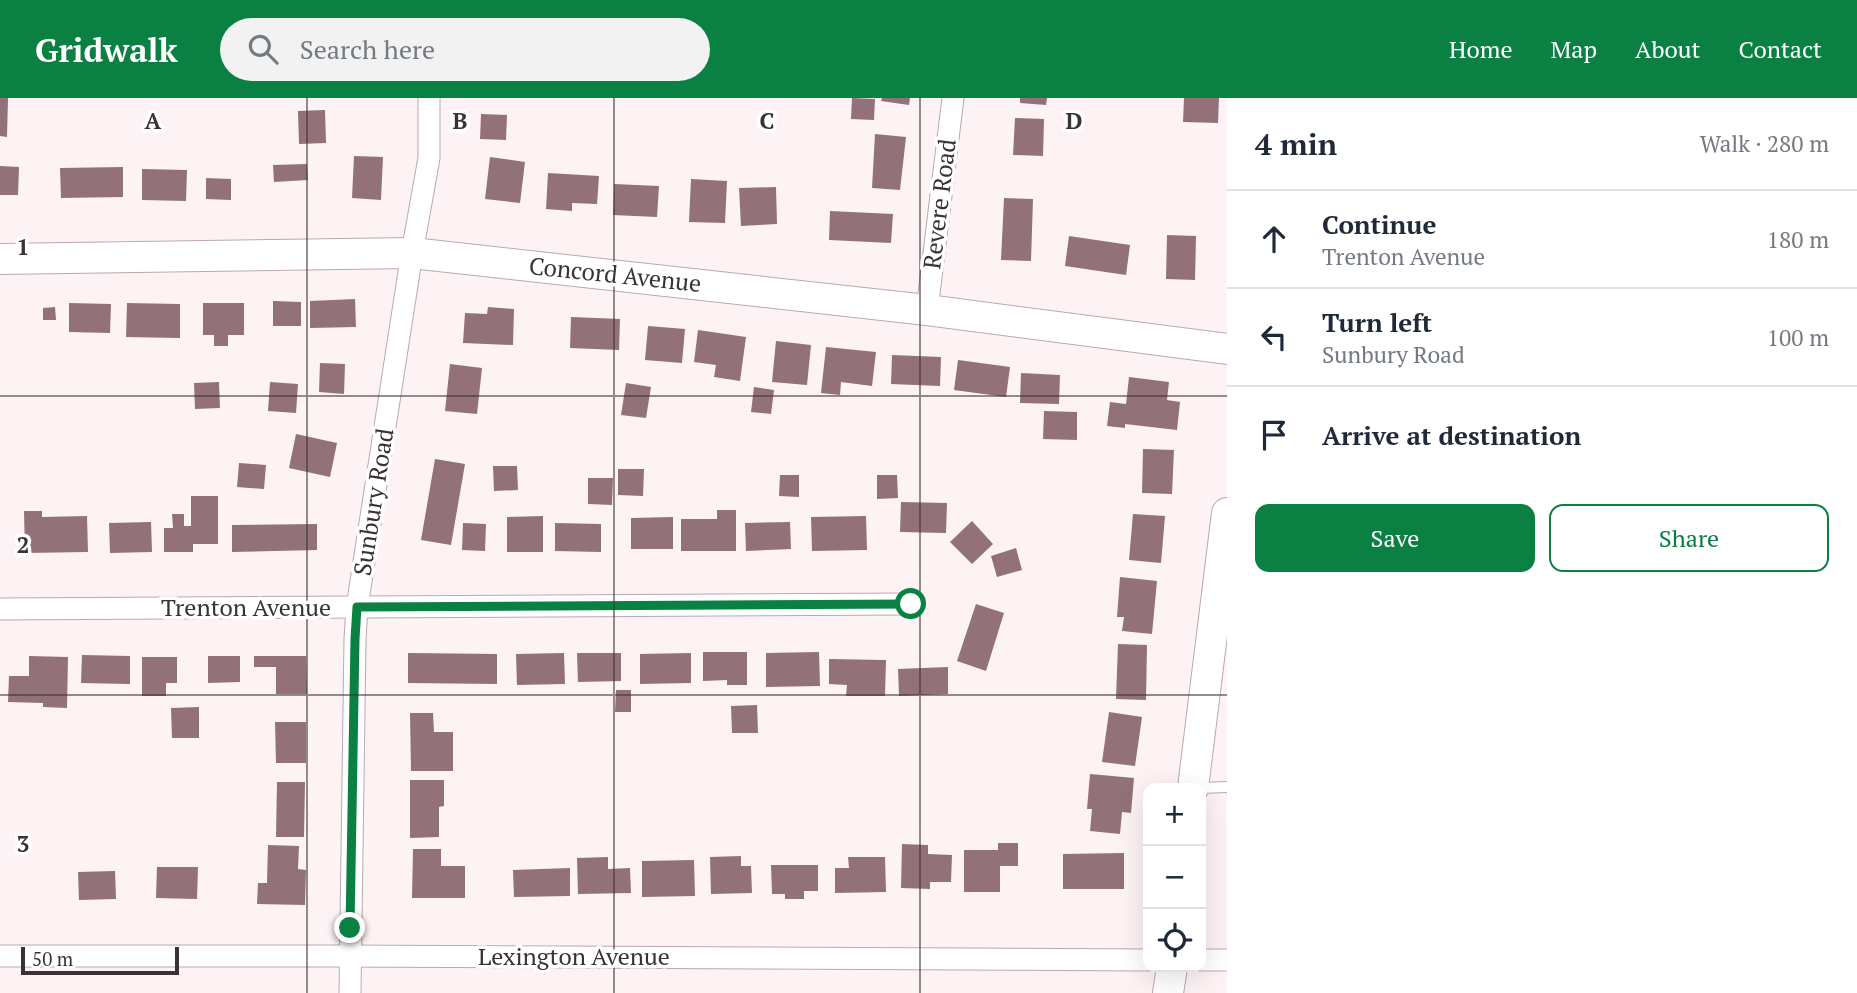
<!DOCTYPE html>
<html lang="en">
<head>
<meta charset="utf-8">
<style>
  :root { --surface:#fff; --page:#f2f2f3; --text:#1f2937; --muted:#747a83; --line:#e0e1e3; --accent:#0b8043 }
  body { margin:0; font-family:"PT Serif",serif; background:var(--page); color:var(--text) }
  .controls { position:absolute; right:21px; bottom:21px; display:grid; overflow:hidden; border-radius:14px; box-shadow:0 7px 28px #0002 }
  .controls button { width:63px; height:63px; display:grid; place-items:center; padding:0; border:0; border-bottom:2px solid var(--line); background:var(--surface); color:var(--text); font:35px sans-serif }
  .scale { position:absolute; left:21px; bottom:18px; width:158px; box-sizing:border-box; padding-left:7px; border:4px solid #3a3334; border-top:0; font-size:19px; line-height:24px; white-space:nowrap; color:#3a3334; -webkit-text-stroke:5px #fff; paint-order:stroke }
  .stop { position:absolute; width:21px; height:21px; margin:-16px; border:5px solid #0b8043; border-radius:50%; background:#fff }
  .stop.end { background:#0b8043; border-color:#fff; box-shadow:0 2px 7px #0008 }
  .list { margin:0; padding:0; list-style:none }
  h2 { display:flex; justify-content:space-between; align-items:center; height:91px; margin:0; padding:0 28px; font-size:30px }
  h2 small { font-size:23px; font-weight:400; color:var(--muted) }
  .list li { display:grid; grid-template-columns:46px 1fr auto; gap:21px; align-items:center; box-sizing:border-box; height:98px; padding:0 28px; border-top:2px solid var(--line) }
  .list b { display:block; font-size:26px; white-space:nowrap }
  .list p { margin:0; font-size:23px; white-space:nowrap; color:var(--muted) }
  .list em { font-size:23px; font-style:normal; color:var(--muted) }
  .actions { display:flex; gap:14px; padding:21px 28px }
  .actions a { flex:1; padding:16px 0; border:2px solid var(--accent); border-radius:14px; text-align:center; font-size:24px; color:var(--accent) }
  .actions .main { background:var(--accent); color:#fff }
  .icon { flex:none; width:38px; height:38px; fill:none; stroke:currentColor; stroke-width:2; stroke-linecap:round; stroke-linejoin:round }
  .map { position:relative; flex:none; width:1227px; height:895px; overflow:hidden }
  header { display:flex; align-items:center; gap:42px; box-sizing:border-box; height:98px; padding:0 35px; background:var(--accent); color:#fff }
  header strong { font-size:33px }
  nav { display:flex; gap:38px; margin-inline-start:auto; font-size:24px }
  .search { width:490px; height:63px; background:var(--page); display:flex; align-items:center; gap:18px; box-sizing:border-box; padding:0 24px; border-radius:38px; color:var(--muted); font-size:26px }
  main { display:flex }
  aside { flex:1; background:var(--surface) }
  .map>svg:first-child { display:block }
  .building { fill:#927178 }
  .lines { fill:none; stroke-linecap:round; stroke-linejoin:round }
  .lane-casing { stroke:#bba9ac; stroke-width:12 }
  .street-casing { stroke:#bba9ac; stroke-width:23 }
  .secondary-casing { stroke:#bba9ac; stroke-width:32 }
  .lane { stroke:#fff; stroke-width:10 }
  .street { stroke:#fff; stroke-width:21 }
  .secondary { stroke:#fff; stroke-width:30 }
  .route { stroke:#0b8043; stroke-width:9 }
  .grid { fill:none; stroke:#3a3334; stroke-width:2; stroke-opacity:0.55 }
  .labels { text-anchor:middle; stroke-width:7; stroke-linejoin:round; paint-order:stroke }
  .street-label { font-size:24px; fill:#3a3334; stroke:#fff }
  .grid-label { font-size:23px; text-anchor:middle; font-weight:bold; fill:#3a3334; stroke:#fff; stroke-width:7; stroke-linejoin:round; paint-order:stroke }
</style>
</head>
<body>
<header>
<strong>Gridwalk</strong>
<div class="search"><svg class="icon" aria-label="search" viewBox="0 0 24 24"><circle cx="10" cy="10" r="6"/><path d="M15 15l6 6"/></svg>Search here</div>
<nav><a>Home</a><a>Map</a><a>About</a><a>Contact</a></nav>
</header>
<main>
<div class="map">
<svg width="1227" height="895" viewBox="0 0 1227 895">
  <rect width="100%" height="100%" fill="#fdf2f4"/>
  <g class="building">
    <path d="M0,0H8L7,39L0,38Z"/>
    <path d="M852,0L875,1L874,22L851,21Z"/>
    <path d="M882,0H910L909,7L881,3Z"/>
    <path d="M1020,0H1047L1046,7L1020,5Z"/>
    <path d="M1184,0H1219L1218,25L1183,24Z"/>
    <path d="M325,12L326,45L299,46L298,13Z"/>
    <path d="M481,16L507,17L506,42L480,41Z"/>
    <path d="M1015,20L1044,21L1043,58L1013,57Z"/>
    <path d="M875,36L906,39L900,92L872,90Z"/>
    <path d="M354,58L383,59L381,102L352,100Z"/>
    <path d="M490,59L525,64L520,105L485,101Z"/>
    <path d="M307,66L308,82L274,84L273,67Z"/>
    <path d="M0,68L19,69L18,97H0Z"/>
    <path d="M123,69V99L61,100L60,70Z"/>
    <path d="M142,71L187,72L186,103L142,102Z"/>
    <path d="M548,75L599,78L597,106L572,105V113L546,111Z"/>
    <path d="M206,80L231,81V102L206,101Z"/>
    <path d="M691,81L727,83L725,125L689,124Z"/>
    <path d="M614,86L659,88L657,119L613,117Z"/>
    <path d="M776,89L777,126L741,128L739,90Z"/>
    <path d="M1004,100L1033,101L1031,163L1001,162Z"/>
    <path d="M830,113L893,116L891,145L829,142Z"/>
    <path d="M1167,137L1196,138L1195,182L1166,181Z"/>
    <path d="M1069,138L1130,147L1126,177L1065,168Z"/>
    <path d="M355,201L356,229L310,230V203Z"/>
    <path d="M273,203L301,204V228H273Z"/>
    <path d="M69,205L111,206L110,235L69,234Z"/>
    <path d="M127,205L180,206V240L126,239Z"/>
    <path d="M203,205H244V237H228V248H214V237H203Z"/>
    <path d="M55,209L56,222H43V210Z"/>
    <path d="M488,209L514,211L513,247L463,245L465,215L487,216Z"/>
    <path d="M571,219L620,221L619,252L570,250Z"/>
    <path d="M648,228L685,231L682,265L645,262Z"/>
    <path d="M698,232L746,239L740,283L714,279L716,267L694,264Z"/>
    <path d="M776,243L811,247L807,287L772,284Z"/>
    <path d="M826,249L876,254L872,288L841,284L840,297L821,295Z"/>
    <path d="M892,257L941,259L940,288L891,286Z"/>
    <path d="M958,262L1010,269L1006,299L954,292Z"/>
    <path d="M320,265L345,266L344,296L319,294Z"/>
    <path d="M450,266L482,270L477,316L445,313Z"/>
    <path d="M1021,275L1060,277L1059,306L1020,305Z"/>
    <path d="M1129,279L1169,284L1167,302L1180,304L1177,332L1125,326V330L1107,328L1110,304L1126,306Z"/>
    <path d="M219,284L220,310L195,311L194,285Z"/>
    <path d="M270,284L298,286L296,315L268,313Z"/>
    <path d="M626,285L651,289L646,320L621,317Z"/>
    <path d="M754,289L774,292L771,316L751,314Z"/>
    <path d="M1044,313L1077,314V342L1043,341Z"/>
    <path d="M296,336L337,345L330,379L289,370Z"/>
    <path d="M1143,351L1174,352L1172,396L1142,395Z"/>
    <path d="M435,361L465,366L451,447L421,442Z"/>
    <path d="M239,365L266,367L264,391L237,389Z"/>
    <path d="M493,368H517L518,392L494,393Z"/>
    <path d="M618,371H644L643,398L618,397Z"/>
    <path d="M780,377H799V399L779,398Z"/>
    <path d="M877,377H897L898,400L877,401Z"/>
    <path d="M588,380H613L612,407L588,406Z"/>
    <path d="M191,398H218V446H193V454H164V430H173L172,416H184V428H191Z"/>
    <path d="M901,404L947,405L946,435L900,434Z"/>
    <path d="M717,412H736V453H681V421H717Z"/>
    <path d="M24,413H42V419L87,418L88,454L25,455Z"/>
    <path d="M1133,416L1165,418L1161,465L1129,462Z"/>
    <path d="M543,418V454H507V419Z"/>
    <path d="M866,418L867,452L812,453L811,419Z"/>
    <path d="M673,419V451H631V420Z"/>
    <path d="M972,423L993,446L972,466L950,444Z"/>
    <path d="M151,424L152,454L110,455L109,425Z"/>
    <path d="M790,424L791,451L746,453L745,425Z"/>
    <path d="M463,425L486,426L485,453L462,452Z"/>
    <path d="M555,425L601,426V454L555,453Z"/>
    <path d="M317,426V452L232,454V427Z"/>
    <path d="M1016,450L1022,472L997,479L991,458Z"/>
    <path d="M1120,479L1157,483L1152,536L1122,533L1124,519H1117Z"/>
    <path d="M976,506L1004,515L986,573L957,563Z"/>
    <path d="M1118,546L1147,547L1146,602L1116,601Z"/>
    <path d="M703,554H747V587H727V582L703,583Z"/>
    <path d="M819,554L820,588L766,589V555Z"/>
    <path d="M408,555L497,556V586L408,585Z"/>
    <path d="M564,555L565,586L517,587L516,556Z"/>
    <path d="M577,555H621V583L578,584Z"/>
    <path d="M691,555V585L640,586V556Z"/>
    <path d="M82,557L130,558V586L81,585Z"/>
    <path d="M29,558L68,559L67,610L43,609V605L8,604L9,578H29Z"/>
    <path d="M208,558H240V584L208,585Z"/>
    <path d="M254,558H306L307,596H276V569H254Z"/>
    <path d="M142,559H177V585H166V598H142Z"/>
    <path d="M829,561L886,562L885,598H846L847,587L829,586Z"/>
    <path d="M948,569V596L899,598L898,571Z"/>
    <path d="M616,592H631V614H615Z"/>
    <path d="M757,607L758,635H732L731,608Z"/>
    <path d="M199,609V640H172L171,610Z"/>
    <path d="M1109,614L1142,619L1135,668L1102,664Z"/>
    <path d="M410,615H433L434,634H453V673H411Z"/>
    <path d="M275,624H306V665H276Z"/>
    <path d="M1090,676L1134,680L1131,715L1122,714L1120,736L1090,733L1092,711H1087Z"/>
    <path d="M410,682H444V708L439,709V739L410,740Z"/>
    <path d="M277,684H305L304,739H276Z"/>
    <path d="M998,745H1018V768H1000V794H964V752H998Z"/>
    <path d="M902,746L928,747V756L952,757L951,784H930V791L901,790Z"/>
    <path d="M268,747L299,748L298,771L306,772L305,807L257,806L258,785H267Z"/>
    <path d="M413,751H441V768H465V800H412Z"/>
    <path d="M1124,755V791H1063V756Z"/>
    <path d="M741,758V768H751L752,795L711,796L710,759Z"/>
    <path d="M608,759V771L630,770L631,795L578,796L577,760Z"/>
    <path d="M848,759H885L886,794L835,795V770H849Z"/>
    <path d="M694,762L695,798L642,799V763Z"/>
    <path d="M771,767H818V793H804V801H785V796H772Z"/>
    <path d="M157,769H198L197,801L156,800Z"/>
    <path d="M570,770V798L514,799L513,772Z"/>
    <path d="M115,773L116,801L79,802L78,774Z"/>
  </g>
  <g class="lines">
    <g class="lane-casing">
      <path id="lane" d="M1201,690L1227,689"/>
    </g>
    <g class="street-casing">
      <g id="street">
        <path d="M927,212L953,0"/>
        <path d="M0,511L911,506"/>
        <path d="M0,858H332L1148,862"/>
        <path d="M1201,862H1227"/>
        <path d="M350,895L355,541L357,509L412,155L429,60V0"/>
      </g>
    </g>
    <g class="secondary-casing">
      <g id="secondary">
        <path d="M0,161L412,155L927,212L1227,251"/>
        <path d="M1193,690L1227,415"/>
        <path d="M1168,895L1172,869"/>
      </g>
    </g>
    <use href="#lane" class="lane"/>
    <use href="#street" class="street"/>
    <use href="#secondary" class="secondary"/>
  </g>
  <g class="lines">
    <path class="route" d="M350,830L355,541L357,509L911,506"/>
  </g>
  <path class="grid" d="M307,0V895M614,0V895M920,0V895M0,298H1227M0,597H1227"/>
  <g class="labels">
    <g class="street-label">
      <text transform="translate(940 106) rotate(-83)" y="8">Revere Road</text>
      <text transform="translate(615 177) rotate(6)" y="8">Concord Avenue</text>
      <text transform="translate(374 404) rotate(-81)" y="8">Sunbury Road</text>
      <text x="246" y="518">Trenton Avenue</text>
      <text x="574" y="867">Lexington Avenue</text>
    </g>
  </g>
  <g class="grid-label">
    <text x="153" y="31">A</text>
    <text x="460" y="31">B</text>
    <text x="767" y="31">C</text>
    <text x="1074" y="31">D</text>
    <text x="23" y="157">1</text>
    <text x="23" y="455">2</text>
    <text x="23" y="754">3</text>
  </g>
</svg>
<div class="controls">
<button>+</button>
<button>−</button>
<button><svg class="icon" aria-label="locate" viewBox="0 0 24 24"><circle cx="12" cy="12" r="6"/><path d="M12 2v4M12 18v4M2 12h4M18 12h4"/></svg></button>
</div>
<div class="scale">50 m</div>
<div class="stop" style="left:911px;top:506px"></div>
<div class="stop end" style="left:350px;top:830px"></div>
</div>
<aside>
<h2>4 min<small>Walk · 280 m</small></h2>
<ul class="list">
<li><svg class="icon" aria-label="ahead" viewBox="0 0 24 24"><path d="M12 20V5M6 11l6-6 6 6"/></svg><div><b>Continue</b><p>Trenton Avenue</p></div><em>180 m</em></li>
<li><svg class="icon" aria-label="left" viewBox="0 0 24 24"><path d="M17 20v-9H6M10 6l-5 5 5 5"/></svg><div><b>Turn left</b><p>Sunbury Road</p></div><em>100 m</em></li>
<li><svg class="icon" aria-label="arrive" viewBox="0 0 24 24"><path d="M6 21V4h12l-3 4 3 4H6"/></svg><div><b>Arrive at destination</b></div></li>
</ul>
<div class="actions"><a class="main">Save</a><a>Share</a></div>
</aside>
</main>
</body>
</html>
